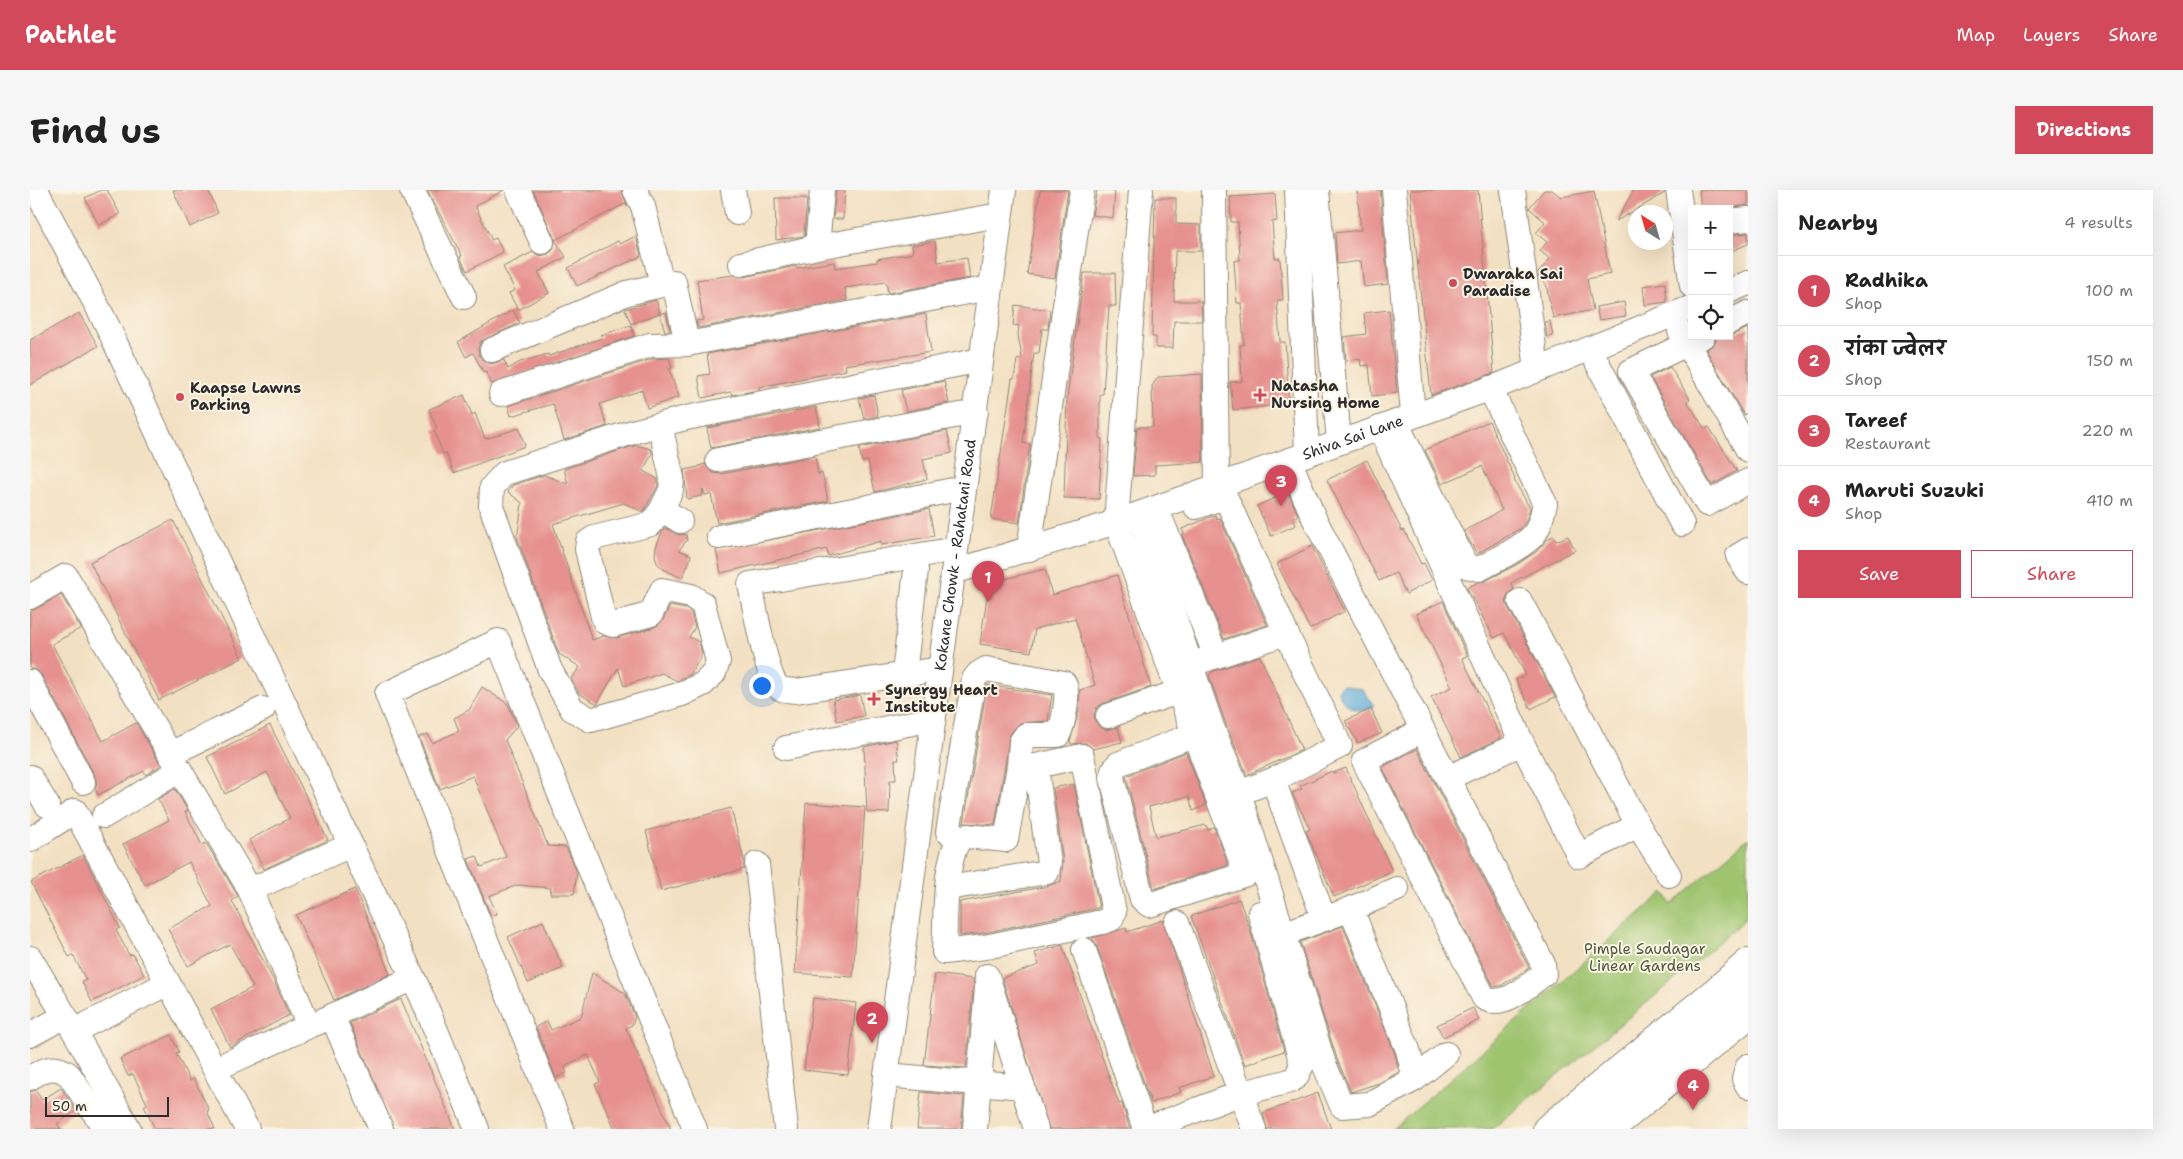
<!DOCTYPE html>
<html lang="en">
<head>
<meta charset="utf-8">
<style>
  :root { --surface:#fff; --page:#f6f6f6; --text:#222; --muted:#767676; --line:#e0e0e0; --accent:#d1495b }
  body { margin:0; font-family:"Shantell Sans","Playpen Sans Deva",sans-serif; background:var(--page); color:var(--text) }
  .controls { position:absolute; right:15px; top:15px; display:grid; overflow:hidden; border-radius:0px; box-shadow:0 5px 20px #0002 }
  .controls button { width:45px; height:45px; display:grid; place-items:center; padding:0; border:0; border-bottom:1px solid var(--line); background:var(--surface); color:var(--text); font:25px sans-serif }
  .compass { position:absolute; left:1598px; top:15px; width:45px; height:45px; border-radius:50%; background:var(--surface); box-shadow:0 5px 20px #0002; rotate:323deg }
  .scale { position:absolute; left:15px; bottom:12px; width:124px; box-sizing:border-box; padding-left:5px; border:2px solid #2b2b2b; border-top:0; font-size:14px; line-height:18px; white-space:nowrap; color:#2b2b2b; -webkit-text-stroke:4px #fcf5e5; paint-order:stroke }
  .you { position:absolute; left:731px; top:495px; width:18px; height:18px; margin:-12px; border:4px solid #fff; border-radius:50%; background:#1a73e8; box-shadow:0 0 0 8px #1a73e833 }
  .badge { display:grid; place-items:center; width:32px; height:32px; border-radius:50%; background:var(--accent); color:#fff; font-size:16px; font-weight:700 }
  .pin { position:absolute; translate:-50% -41px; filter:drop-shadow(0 1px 2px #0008) }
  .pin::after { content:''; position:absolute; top:26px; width:18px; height:15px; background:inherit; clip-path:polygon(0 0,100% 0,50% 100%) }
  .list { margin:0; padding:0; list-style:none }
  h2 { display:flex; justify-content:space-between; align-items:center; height:65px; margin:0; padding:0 20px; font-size:21px }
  h2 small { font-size:16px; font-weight:400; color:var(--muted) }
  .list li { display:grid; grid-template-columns:32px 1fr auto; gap:15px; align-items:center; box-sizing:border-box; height:70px; padding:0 20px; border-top:1px solid var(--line) }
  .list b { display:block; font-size:19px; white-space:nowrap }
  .list p { margin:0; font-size:16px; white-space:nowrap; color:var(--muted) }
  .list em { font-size:16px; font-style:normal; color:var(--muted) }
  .actions { display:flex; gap:10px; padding:15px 20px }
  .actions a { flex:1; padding:11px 0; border:1px solid var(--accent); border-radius:0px; text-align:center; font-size:18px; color:var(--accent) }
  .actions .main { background:var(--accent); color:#fff }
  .icon { flex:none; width:28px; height:28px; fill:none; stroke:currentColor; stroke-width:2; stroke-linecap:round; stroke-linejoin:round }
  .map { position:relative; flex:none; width:1718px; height:939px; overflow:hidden; border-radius:0px }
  header { display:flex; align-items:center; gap:30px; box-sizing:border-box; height:70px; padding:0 25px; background:var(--accent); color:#fff }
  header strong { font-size:24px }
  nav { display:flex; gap:28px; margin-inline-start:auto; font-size:18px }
  .intro { display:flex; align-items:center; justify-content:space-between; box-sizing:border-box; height:120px; padding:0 30px }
  h1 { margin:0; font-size:35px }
  .button { padding:12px 22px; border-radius:0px; background:var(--accent); color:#fff; font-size:18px; font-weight:700 }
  main { display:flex; gap:30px; padding:0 30px }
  aside { flex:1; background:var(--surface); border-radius:0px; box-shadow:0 5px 20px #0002 }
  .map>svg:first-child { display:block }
  .green { fill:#9ec46f; stroke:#64784d }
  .water { fill:#60abd8; stroke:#466b82 }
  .building { fill:#e6918f }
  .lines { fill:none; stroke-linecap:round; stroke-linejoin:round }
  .minor-casing { stroke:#8e8676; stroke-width:26 }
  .major-casing { stroke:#8e8676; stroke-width:30 }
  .minor { stroke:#fff; stroke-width:24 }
  .major { stroke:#fff; stroke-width:28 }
  .poi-dot { fill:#d1495b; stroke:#fcf5e5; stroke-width:2 }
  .labels { text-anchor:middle; stroke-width:4; stroke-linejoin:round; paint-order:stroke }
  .poi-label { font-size:15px; font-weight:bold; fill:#2b2b2b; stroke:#fcf5e5; text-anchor:start }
  .street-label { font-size:15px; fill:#2b2b2b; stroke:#fcf5e5 }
  .park-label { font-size:15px; fill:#4e593f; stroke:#fcf5e5 }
</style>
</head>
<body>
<header>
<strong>Pathlet</strong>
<nav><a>Map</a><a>Layers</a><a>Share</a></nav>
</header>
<div class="intro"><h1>Find us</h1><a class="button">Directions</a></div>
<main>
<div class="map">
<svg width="1718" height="939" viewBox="0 0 1718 939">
  <rect width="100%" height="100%" fill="#fcf5e5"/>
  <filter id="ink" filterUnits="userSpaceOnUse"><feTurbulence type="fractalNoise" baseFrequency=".02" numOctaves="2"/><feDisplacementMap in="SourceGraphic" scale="10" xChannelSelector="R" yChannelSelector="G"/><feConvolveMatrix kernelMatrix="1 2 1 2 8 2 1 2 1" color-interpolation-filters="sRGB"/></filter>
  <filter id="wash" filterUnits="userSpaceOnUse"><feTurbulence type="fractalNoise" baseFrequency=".0096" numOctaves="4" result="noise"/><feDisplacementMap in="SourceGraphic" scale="20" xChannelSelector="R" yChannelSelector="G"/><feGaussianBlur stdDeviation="1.12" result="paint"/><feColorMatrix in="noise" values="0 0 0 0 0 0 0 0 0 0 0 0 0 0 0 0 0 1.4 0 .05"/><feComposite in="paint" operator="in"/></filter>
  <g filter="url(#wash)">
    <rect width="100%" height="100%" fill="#f2e0c2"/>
    <path class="green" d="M1718,648V726L1669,770L1462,939H1363L1634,702L1641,715Z"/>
    <path class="water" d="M1312,495L1333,499L1344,516C1331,526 1311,516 1308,501Z"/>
    <g id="blocks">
      <g class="building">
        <path d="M71,0H77L90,24L69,35L55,8Z"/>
        <path d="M143,0H178L188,23L160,37Z"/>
        <path d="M397,0H474L445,16L462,50L466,48L473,62L437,81L430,67L432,66Z"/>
        <path d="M503,0H591L598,17L595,14L525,50Z"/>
        <path d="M806,0H815L813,29H803Z"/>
        <path d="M1010,0H1038L1025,88L997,84Z"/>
        <path d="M1067,0H1085L1083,28L1062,25Z"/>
        <path d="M1327,0H1350L1358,94L1334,97L1331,71L1307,74L1305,43L1331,40Z"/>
        <path d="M1380,0H1448L1464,183L1401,205Z"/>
        <path d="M1514,0H1522L1531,7L1564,1L1580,84L1557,89L1563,120L1523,128L1516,94L1509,88L1508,83L1520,69L1510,61L1517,52L1506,43L1515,32L1499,18Z"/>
        <path d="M1604,0H1635V3L1586,31Z"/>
        <path d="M1669,0H1718V15L1694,19H1671Z"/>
        <path d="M1245,4L1247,31L1242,32L1245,68H1250L1253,110H1247L1250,152H1255L1259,214L1203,220L1200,192L1212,191L1210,155H1214L1211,113H1207L1204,71L1210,70L1208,32H1201L1200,7Z"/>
        <path d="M745,8H777L774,46L746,50Z"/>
        <path d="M1125,8H1146V34L1171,35V61H1145L1144,111H1171L1172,131H1144L1143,158H1126V147H1122Z"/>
        <path d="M1718,43V54L1699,62V45Z"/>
        <path d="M606,46L611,66L547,96L538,78L588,51L590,54Z"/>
        <path d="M525,50L536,67L508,82L519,103L488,120L479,103L485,100L473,77L503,62L510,66L518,64L523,60Z"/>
        <path d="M905,51L908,72L937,68L940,88L858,103L856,92L815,98L817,110L668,138L666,131L673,130L667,90L703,85L714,87L766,76V78L804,72L805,78L847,72V69L883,63L882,55Z"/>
        <path d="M1054,83H1085L1086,116H1079L1073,204H1070V249H1072L1069,309L1034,308L1037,208Z"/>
        <path d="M1635,93L1637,112L1615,115L1613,96Z"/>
        <path d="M626,110L630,123L601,134L595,119Z"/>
        <path d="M1594,112L1596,126L1569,130L1566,117Z"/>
        <path d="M985,115L1020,120L1018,139H1012L1009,163H1004L993,253L1000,254L989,333L961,329L982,189H984L987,170L992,168L988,145L989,136L983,135Z"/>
        <path d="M483,120L490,133L451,151L448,158L449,165L454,171L461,174L474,170L478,179L490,172L518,164L519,166L572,148L571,145L601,135L604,146L462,194L456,182L454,183L443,163L436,167L428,152Z"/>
        <path d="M1359,120L1367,203L1342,206L1339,175L1331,176L1330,169L1316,171L1314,147L1336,144L1334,123Z"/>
        <path d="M636,122L640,141H635L630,124Z"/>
        <path d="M49,123L68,156L0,195V150Z"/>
        <path d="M896,124L901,162L815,175L816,180L729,197V200L702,205L701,202L672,208L668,186L680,184L677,164Z"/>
        <path d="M1520,131L1523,146L1517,147L1515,132Z"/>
        <path d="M1718,138V222L1714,225L1676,160L1684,154L1687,146H1699Z"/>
        <path d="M639,168L642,178L639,179L649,207L617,218L612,200L570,214L577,236L534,250L523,214L481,226L478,216L622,169Z"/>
        <path d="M1640,177L1660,209L1657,211L1675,239L1679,237L1707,281L1682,295L1620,187Z"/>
        <path d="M1172,184L1173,272L1125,275V285L1103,286L1107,237H1123L1122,196L1128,187Z"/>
        <path d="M914,191L919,213L876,221L871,200Z"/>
        <path d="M434,205L442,225L445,223L455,249L489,238L495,256L424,283L416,263L413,264L404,240L407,239L399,219Z"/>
        <path d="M844,205L848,226L834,229L829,208Z"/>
        <path d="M786,217L790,237L681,258L677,238Z"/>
        <path d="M1459,231L1485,289L1484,290L1500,318L1496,331L1491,338L1447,364L1434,341L1472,320L1452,276L1412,294L1395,260Z"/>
        <path d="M917,241L922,263L893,269L897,289L845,302L838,271L832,272L829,258Z"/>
        <path d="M606,255L621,259L622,264L613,281L628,289V296L613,322L594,313L523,334L562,450L574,446L587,448L625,437L633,430L640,416L656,419L661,423L665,437L659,447L669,452L672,464L661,484L647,491L632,483L594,496L588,478L567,514L550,504L541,489L550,477L529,464L486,344L488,343L492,313L478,302L483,295L514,285L538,294L534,279Z"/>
        <path d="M785,266L788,284L792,283L798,311L687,333L681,304L675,305L673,299L672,306L657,309L654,280L669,277V276L675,274L683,283L691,284Z"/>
        <path d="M1337,270L1372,341L1374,340L1391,374L1394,373L1402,390L1376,404L1366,383L1349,391L1297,290Z"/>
        <path d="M1258,302L1268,325L1263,328L1266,335L1241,346L1227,316Z"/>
        <path d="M899,319L904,346L851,355V351L798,366L797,359L691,383L686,360Z"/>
        <path d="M1185,325L1187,329L1190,328L1237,435L1194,449L1152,345L1154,344L1152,339Z"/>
        <path d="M143,330L212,468L129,510L60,372Z"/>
        <path d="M636,338L649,345L656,344L657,350L649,360L661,365L659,373L652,388L633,379L627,373L625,365L626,357L632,342Z"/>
        <path d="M1523,346L1526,351L1538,346L1545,360L1481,393L1484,399L1479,403L1476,410L1478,417L1525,507L1501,519L1486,490L1496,485L1474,443L1464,448L1437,398L1448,392L1455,391L1486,375L1506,362L1518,349Z"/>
        <path d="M1282,356L1315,421L1280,439L1247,374Z"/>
        <path d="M1015,379L1022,405L1087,385L1121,497L1074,513L1067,517L1064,524L1065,531L1069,536L1076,540L1088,537L1092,552L1063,559L1056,553L1041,554L1040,551L1049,521L1050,500L1065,495L1045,428L1005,439L1001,462L950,454L958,400L975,389Z"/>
        <path d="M31,405L51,438L22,454L73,551L106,533L131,575L116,585L114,581L68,605L65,599L67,593L65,586L12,486L7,480L0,478V422Z"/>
        <path d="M1413,411L1437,466L1432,468L1471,548L1431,567L1401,507L1422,497L1386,424Z"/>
        <path d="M1230,466L1272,560L1217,585L1195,532L1179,485L1184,481Z"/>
        <path d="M957,495L1022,505L1018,531L990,533L980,544L965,635L934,633Z"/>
        <path d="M452,497L478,514L487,536L475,550L518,656L536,657L547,682L544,704H520L521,698L488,695L459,706L467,724L461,726L438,669L447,666L451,677L476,667L443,586L410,599L389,547L398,544L402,553L429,541L424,528L439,520Z"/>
        <path d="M830,505L834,526L807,531L803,510Z"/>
        <path d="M1341,519L1352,543L1328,553L1315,531Z"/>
        <path d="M240,535L298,650L234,679L219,650L260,628L237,582L195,604L177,567Z"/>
        <path d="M866,550L869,570H865L866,590H860L859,623L837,622L834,557Z"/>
        <path d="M1387,559L1499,778L1472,795L1464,797L1352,577Z"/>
        <path d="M1156,562L1176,615L1163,621L1159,606L1119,617L1126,647L1176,635L1178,640L1184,637L1198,675L1124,699L1096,586Z"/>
        <path d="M1316,578L1362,681L1304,707L1276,641L1280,639L1262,603L1272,599L1270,596L1302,581L1303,583Z"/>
        <path d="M1044,594L1069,718L953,743L930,746V712L1019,696L1031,691L1033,671L1023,598Z"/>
        <path d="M145,599L158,621L155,622L172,655L176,653L208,706L202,711L245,793L259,825L200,857L181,819L223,797L200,754L158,776L138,739L182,716L159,672L115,695L93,654L139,630L128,609Z"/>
        <path d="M776,613L835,617L823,787L765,783Z"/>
        <path d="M701,618L714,670V679L631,701L616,641Z"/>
        <path d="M53,665L90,738L86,740L99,765L103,764L114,785L62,812L52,792L56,790L43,765L39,767L1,692Z"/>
        <path d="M325,699L360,784L304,810L266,725Z"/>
        <path d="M1209,709L1220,739L1254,861L1215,875L1161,726Z"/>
        <path d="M1133,730L1184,886L1149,898L1151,902L1121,913L1067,756L1062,748L1096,738L1097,742Z"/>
        <path d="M513,731L533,778L498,793L478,747Z"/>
        <path d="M1313,736L1365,864L1369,882L1349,893L1321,902L1307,869L1270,752Z"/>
        <path d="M1032,755L1089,914L1092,913L1100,939H1019L972,788L1009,775L1005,763Z"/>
        <path d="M562,783L595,803L605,827L602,835L596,838L641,939H585L565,894L570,892L558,865L534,876L537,883L526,888L506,837L517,831L521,840L551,827Z"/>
        <path d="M905,784L944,789L936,878L894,875Z"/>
        <path d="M783,808L826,813L818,885L774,880Z"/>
        <path d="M371,809L425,939H364L320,833Z"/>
        <path d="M1443,818L1449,830L1413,847L1407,835Z"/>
        <path d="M141,845L149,862L146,863L160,891L164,889L179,920L177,921L185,939H125L114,916L117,914L103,884L98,886L90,869Z"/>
        <path d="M31,898L46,921L27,934L31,939H0V902L5,900L12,910Z"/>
        <path d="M891,902L934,906L931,939H887Z"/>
        <path d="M1288,903L1301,939H1237L1233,923Z"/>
      </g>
    </g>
  </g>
  <g filter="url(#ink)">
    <use href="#blocks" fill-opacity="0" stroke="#8e8676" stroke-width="1"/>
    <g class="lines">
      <g class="minor-casing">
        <g id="minor">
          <path d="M6,0L76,133L392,807L447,939"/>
          <path d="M382,0L434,107"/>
          <path d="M488,0L512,52"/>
          <path d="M605,0L613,16L632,94"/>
          <path d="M703,0L707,23"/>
          <path d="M1111,0L1086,332L1216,684L1119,715L1112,709L1082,588L1083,581L1088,574L1165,544"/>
          <path d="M1184,0L1187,296"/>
          <path d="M1267,0L1277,264"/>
          <path d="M1287,0L1309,252"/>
          <path d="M1364,0L1383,225"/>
          <path d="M1483,0L1507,179"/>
          <path d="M1648,0L1662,96"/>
          <path d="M1699,31L1718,29"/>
          <path d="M787,57L792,0"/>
          <path d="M711,74L787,57L970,25"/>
          <path d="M1699,101L1718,93"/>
          <path d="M1699,132L1718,123"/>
          <path d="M1650,141L1718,260"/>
          <path d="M1673,146L1601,181L1677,314L1718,291"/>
          <path d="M1560,159L1652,334"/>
          <path d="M462,160L597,103L644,92L657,154"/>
          <path d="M471,204L620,155L657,154L960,98"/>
          <path d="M1366,232L1436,376L1449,379C1463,372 1497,355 1505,343C1511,334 1512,324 1515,314L1460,198"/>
          <path d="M630,235L642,288L641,300L632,319L621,334L564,348L558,352L557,359L573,427L575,432L583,435L621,424L632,400L661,406L673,414L688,471L684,483L673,494L652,504L561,530L542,519L520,480L461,316L462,297L475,283L606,241L656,228L951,170"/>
          <path d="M1350,238L1492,553L1418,588"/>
          <path d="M688,270L946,222"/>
          <path d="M1259,270L1284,328L1513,774L1514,784C1497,796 1474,819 1454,808L1334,571L1393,540"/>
          <path d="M1166,317L1185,310H1197L1256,443L1310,556L1243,590L1209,603"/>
          <path d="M632,319L650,331"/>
          <path d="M1109,324L1182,537L1209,603L1294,874L1312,916L1339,914L1385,889L1378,860L1321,719L1253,744"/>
          <path d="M1132,332L1186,466"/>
          <path d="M689,347L933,298"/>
          <path d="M999,359L1052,0"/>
          <path d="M1718,360L1708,366L1718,382"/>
          <path id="s1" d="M923,382L1086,332L1350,238L1470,195L1662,117"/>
          <path d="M0,407L36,386L220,700L279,836L198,873"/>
          <path d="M1490,411L1608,635"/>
          <path d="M1171,471L1256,443"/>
          <path d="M910,479L766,501C759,500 752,501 747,496C736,484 724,413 720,394L926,359"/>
          <path d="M874,484L886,380"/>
          <path d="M0,492L53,592"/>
          <path d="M1078,526L1148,502"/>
          <path d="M1492,553L1549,666L1608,635L1639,685"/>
          <path d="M756,558L903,529"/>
          <path d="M140,564L233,519"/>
          <path d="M0,587L17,615"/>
          <path d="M1243,590L1294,729"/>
          <path d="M74,626L150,580"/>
          <path d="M931,647L918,642L944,489L948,484L956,479L1034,493C1040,502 1033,536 1028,545H996L991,552L989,576L976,650L937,646L931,647C913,671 916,731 914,762L955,757L1072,732L1081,729L1084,722L1052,566L1006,576H989"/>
          <path d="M0,650L45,621L217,939"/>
          <path d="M727,674L756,939"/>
          <path d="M918,698L1017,682L1019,673L1006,576"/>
          <path d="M220,700L321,655"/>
          <path d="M1321,719L1367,699"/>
          <path d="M1147,733L1224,939"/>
          <path d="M1054,760L1115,939"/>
          <path d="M0,768L44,841L99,939"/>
          <path d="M957,786L1006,939"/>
          <path d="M302,826L351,939"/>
          <path d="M287,833L383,788"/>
          <path d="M44,841L138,793"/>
          <path d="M0,845L35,826"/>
          <path d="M1718,876L1714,889L1718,896"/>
          <path d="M856,885L993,897"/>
          <path d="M0,888C14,879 26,873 40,886L75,939"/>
          <path d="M1385,889L1416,864"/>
          <path d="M532,939L357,504L468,451L665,939"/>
          <path id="s2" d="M849,939L974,0"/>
          <path d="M945,939L957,798"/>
          <path d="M1116,939L1209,904L1260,891L1266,887L1272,875L1230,723"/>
          <path d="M1548,939L1718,799"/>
        </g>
      </g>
      <g class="major-casing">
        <g id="major">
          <path d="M1517,939L1686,801L1718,773"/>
          <path d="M1580,939L1718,825"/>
        </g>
      </g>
      <use href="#minor" class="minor"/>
      <use href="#major" class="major"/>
    </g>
  </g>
  <g class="poi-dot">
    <circle cx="1423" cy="93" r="5"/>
    <path d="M1227.5 197.5h5v5h5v5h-5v5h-5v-5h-5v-5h5z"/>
    <circle cx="150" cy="207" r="5"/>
    <path d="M841.5 501.5h5v5h5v5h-5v5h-5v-5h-5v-5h5z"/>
  </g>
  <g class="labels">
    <g class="poi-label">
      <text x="1433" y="89">Dwaraka Sai<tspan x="1433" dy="17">Paradise</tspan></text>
      <text x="1241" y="201">Natasha<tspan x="1241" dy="17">Nursing Home</tspan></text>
      <text x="160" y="203">Kaapse Lawns<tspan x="160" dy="17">Parking</tspan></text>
      <text x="855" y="505">Synergy Heart<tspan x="855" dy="17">Institute</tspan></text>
    </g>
    <g class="street-label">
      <text dy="5" stroke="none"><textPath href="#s1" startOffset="422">Shiva Sai Lane</textPath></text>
      <text dy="5" stroke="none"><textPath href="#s2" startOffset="579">Kokane Chowk - Rahatani Road</textPath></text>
    </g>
    <g class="park-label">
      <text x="1615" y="764">Pimple Saudagar<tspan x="1615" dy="17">Linear Gardens</tspan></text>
    </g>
  </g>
</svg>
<div class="controls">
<button>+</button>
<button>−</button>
<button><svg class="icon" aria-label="locate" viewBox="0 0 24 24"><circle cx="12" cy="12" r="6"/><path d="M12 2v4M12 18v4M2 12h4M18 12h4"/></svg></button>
</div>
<svg class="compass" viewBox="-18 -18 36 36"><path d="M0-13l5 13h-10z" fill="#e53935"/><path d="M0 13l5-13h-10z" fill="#767676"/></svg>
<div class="scale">50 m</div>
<div class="you"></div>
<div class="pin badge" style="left:958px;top:412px">1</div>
<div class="pin badge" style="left:842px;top:853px">2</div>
<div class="pin badge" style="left:1251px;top:316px">3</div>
<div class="pin badge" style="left:1663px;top:920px">4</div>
</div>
<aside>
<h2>Nearby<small>4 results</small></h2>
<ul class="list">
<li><span class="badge">1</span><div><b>Radhika</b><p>Shop</p></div><em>100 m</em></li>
<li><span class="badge">2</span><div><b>रांका ज्वेलर</b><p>Shop</p></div><em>150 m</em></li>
<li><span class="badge">3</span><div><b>Tareef</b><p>Restaurant</p></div><em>220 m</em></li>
<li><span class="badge">4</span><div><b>Maruti Suzuki</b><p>Shop</p></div><em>410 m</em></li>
</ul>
<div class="actions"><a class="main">Save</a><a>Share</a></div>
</aside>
</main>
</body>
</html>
